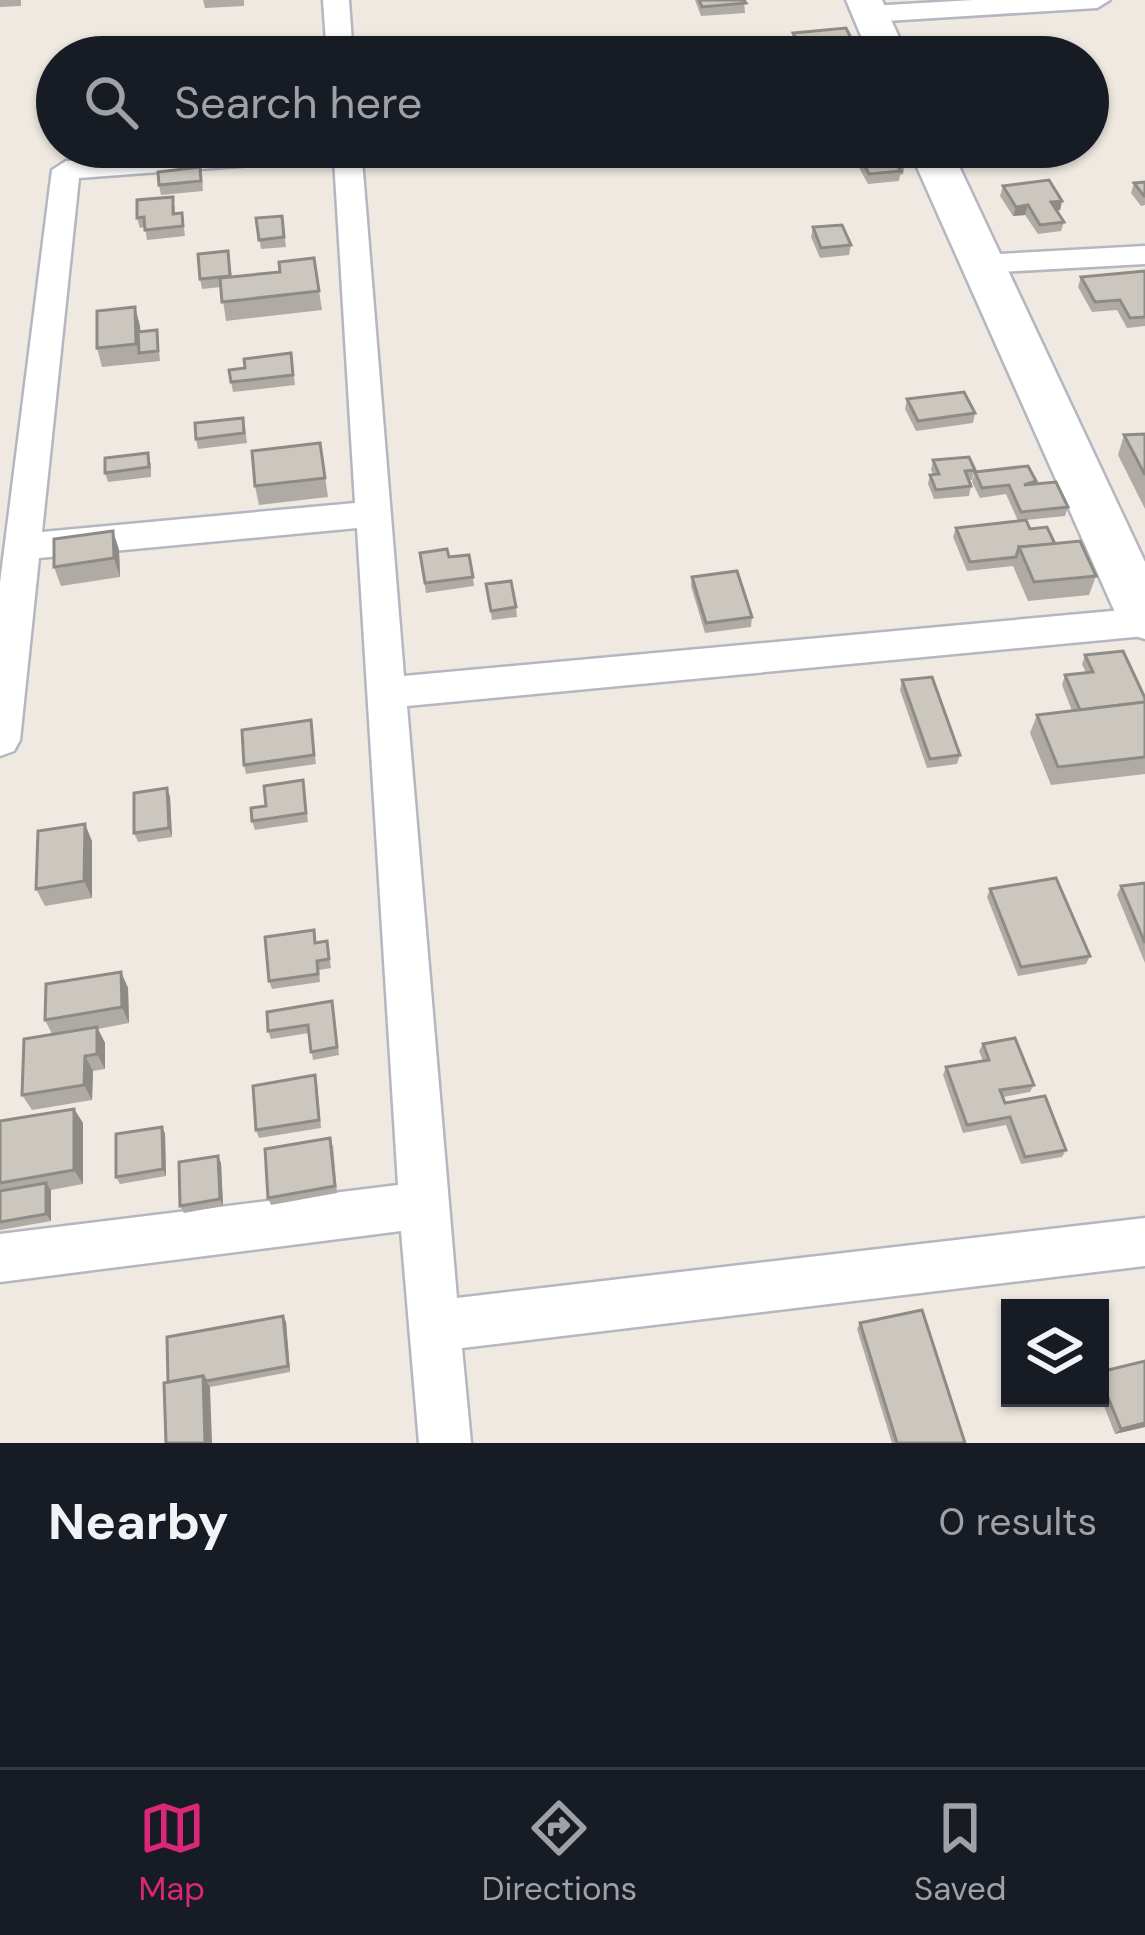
<!DOCTYPE html>
<html lang="en">
<head>
<meta charset="utf-8">
<style>
  :root { --surface:#171b24; --page:#20242c; --text:#f1f3f6; --muted:#9ea1a6; --line:#363941; --accent:#db2777 }
  body { margin:0; font-family:"DM Sans",sans-serif; background:var(--page); color:var(--text) }
  .controls { position:absolute; right:36px; bottom:36px; display:grid; overflow:hidden; border-radius:0px; box-shadow:0 3px 9px #0004 }
  .controls button { width:108px; height:108px; display:grid; place-items:center; padding:0; border:0; border-bottom:3px solid var(--line); background:var(--surface); color:var(--text); font:60px sans-serif }
  .list { margin:0; padding:0; list-style:none }
  h2 { display:flex; justify-content:space-between; align-items:center; height:156px; margin:0; padding:0 48px; font-size:51px }
  h2 small { font-size:39px; font-weight:400; color:var(--muted) }
  .icon { flex:none; width:66px; height:66px; fill:none; stroke:currentColor; stroke-width:2; stroke-linecap:round; stroke-linejoin:round }
  .map { position:relative; flex:none; width:1145px; height:1443px; overflow:hidden }
  .search { position:absolute; background:var(--surface); box-shadow:0 3px 9px #0004; left:36px; right:36px; top:36px; height:132px; display:flex; align-items:center; gap:30px; box-sizing:border-box; padding:0 42px; border-radius:66px; color:var(--muted); font-size:45px }
  .sheet { height:324px; background:var(--surface) }
  nav { display:flex; justify-content:space-around; align-items:center; box-sizing:border-box; height:168px; border-top:3px solid var(--line); background:var(--surface); font-size:33px; color:var(--muted) }
  nav a { display:grid; justify-items:center; gap:6px }
  nav .on { color:var(--accent) }
  .map>svg:first-child { display:block }
  .lines { fill:none; stroke-linecap:round; stroke-linejoin:round }
  .street-casing { stroke:#b4b7c1; stroke-width:5 }
  .secondary-casing { stroke:#b4b7c1; stroke-width:5 }
  .street { fill:#fff; fill-rule:evenodd }
  .secondary { fill:#fff; fill-rule:evenodd }
  .wall { fill:#afaba4 }
  .shaded-wall { fill:#8e8b86 }
  .building { fill:#cbc7bf; stroke:#8e8b86; stroke-width:3 }
</style>
</head>
<body>
<div class="map">
<svg width="1145" height="1443" viewBox="0 0 1145 1443">
  <rect width="100%" height="100%" fill="#efe9e1"/>
  <g class="lines">
    <g class="street-casing">
      <g id="street">
        <path d="M323,0H349L353,57H327Z"/>
        <path d="M973,0H1110L1097,8L870,22L857,14L870,6Z"/>
        <path d="M270,147H361L404,676L1145,608V636L407,706L457,1298L1145,1218V1266L462,1348L471,1443H419L401,1231L0,1282V1234L398,1185L357,528L39,558L20,740L14,751L0,756V583L52,170L66,161ZM334,159L355,503L42,532L79,178Z"/>
        <path d="M1145,246V264L982,273L967,264L982,255Z"/>
      </g>
    </g>
    <g class="secondary-casing">
      <g id="secondary">
        <path d="M846,0H882L908,57H870Z"/>
        <path d="M908,147H950L1145,562V639L1126,633L1118,619Z"/>
      </g>
    </g>
    <use href="#street" class="street"/>
    <use href="#secondary" class="secondary"/>
  </g>
  <g class="wall">
    <path d="M0,0H21V6L0,7Z"/>
    <path d="M203,0H244V6L205,8Z"/>
    <path d="M695,0H744L745,13L701,16Z"/>
    <path d="M793,33L854,44L853,54L799,57L792,43Z"/>
    <path d="M101,147H126V159L103,161Z"/>
    <path d="M998,147H1055V149L1003,155Z"/>
    <path d="M859,154L905,165L903,174L900,175L899,181L868,184L857,164Z"/>
    <path d="M202,177L203,191L161,195L159,185Z"/>
    <path d="M1145,182V205L1141,206L1131,193L1134,183Z"/>
    <path d="M1003,186L1062,201L1060,210L1057,211L1064,222L1061,231L1038,234L1025,215L1013,216L1000,196Z"/>
    <path d="M175,206V214L182,213L185,236L147,240L145,227L140,228L137,218Z"/>
    <path d="M282,216L286,247L261,249L256,218Z"/>
    <path d="M813,227L851,245L849,255L820,258L811,237Z"/>
    <path d="M314,258L322,310L226,321L221,287L202,289L200,279L230,261L232,277L280,272Z"/>
    <path d="M1145,271V326L1127,328L1117,310L1092,312L1078,287L1081,277Z"/>
    <path d="M135,307L141,332L157,330L160,361L102,367L97,348Z"/>
    <path d="M291,353L295,385L233,392L229,370L245,368Z"/>
    <path d="M907,399L975,413L973,423L916,431L905,409Z"/>
    <path d="M245,427L247,443L198,449L196,439Z"/>
    <path d="M1145,434V509L1118,455L1124,435Z"/>
    <path d="M320,443L328,497L259,505L255,486Z"/>
    <path d="M933,460L975,470L972,480H969L971,486L969,496L934,499L928,484L930,475L933,474L931,470Z"/>
    <path d="M151,463V477L108,482L105,473Z"/>
    <path d="M975,472L1035,484L1068,507L1065,516L1026,520L1030,529L1055,544L1096,576L1089,595L1028,601L1013,566L967,571L953,537L956,528L1018,521L1006,494L980,498L972,482Z"/>
    <path d="M113,531L119,550L120,577L61,586L54,567Z"/>
    <path d="M420,553L449,557L473,577L474,586L426,593Z"/>
    <path d="M692,577L752,617L751,627L705,633L691,586Z"/>
    <path d="M486,584L516,607L517,617L492,620Z"/>
    <path d="M1085,655L1145,698V774L1051,785L1030,733L1037,715L1072,711L1062,685L1065,675L1086,673L1082,664Z"/>
    <path d="M902,680L960,755L957,764L927,768L900,690Z"/>
    <path d="M311,720L316,764L246,774L244,765Z"/>
    <path d="M303,780L308,822L255,830L252,821L266,806Z"/>
    <path d="M167,788L170,797L172,837L138,842L134,833Z"/>
    <path d="M92,841V898L45,906L36,889Z"/>
    <path d="M1145,883V963L1117,895L1121,886Z"/>
    <path d="M990,889L1090,956L1086,964L1018,976L987,897Z"/>
    <path d="M327,941L331,968L319,970L320,982L272,989L269,981L316,942Z"/>
    <path d="M121,972L128,988L129,1023L98,1029L105,1043V1069L93,1071L92,1100L32,1110L22,1095L52,1034L45,1020Z"/>
    <path d="M334,1009L339,1055L313,1060L309,1033L271,1039L268,1031Z"/>
    <path d="M983,1044L1034,1085L1030,1092L1003,1097L1005,1103L1066,1150L1062,1157L1021,1164L1006,1125L963,1133L943,1075L946,1067L983,1061L979,1051Z"/>
    <path d="M317,1083L321,1128L259,1138L256,1130Z"/>
    <path d="M74,1109L83,1123V1184L51,1190V1221L0,1230V1121Z"/>
    <path d="M162,1127L165,1134L166,1176L120,1184L116,1177Z"/>
    <path d="M333,1145L337,1193L271,1205L268,1198Z"/>
    <path d="M218,1156L221,1163L223,1206L184,1213L180,1206Z"/>
    <path d="M283,1316L286,1322L290,1372L210,1387L168,1382Z"/>
    <path d="M860,1323L965,1443H892L857,1329Z"/>
    <path d="M1100,1372L1145,1427L1115,1434L1100,1396Z"/>
  </g>
  <g class="shaded-wall">
    <path d="M1062,201L1060,210L1049,212L1051,202Z"/>
    <path d="M1028,205L1025,215L1013,216L1016,207Z"/>
    <path d="M135,307L140,326L141,353H139L136,344Z"/>
    <path d="M113,531L119,550L120,577L114,558Z"/>
    <path d="M167,788L170,797L172,837L169,828Z"/>
    <path d="M85,824L92,841V898L84,881Z"/>
    <path d="M121,972L128,988L129,1023L122,1007Z"/>
    <path d="M97,1027L105,1043V1069L97,1054Z"/>
    <path d="M85,1056L93,1071L92,1100L84,1085Z"/>
    <path d="M74,1109L83,1123V1184L74,1170Z"/>
    <path d="M162,1127L165,1134L166,1176L163,1169Z"/>
    <path d="M218,1156L221,1163L223,1206L220,1199Z"/>
    <path d="M46,1183L51,1190V1221L46,1214Z"/>
    <path d="M283,1316L286,1322L290,1372L288,1366Z"/>
    <path d="M203,1376L210,1387L212,1443H205Z"/>
    <path d="M1145,1423V1427L1115,1434L1121,1429Z"/>
  </g>
  <g class="building">
    <path d="M699,0H744L746,3L702,7Z"/>
    <path d="M846,28L854,44L801,49L793,33Z"/>
    <path d="M101,147H123V150L100,151Z"/>
    <path d="M890,151L905,165H897L901,171L869,174L859,154Z"/>
    <path d="M200,167L201,181L159,185L158,172Z"/>
    <path d="M1049,180L1062,201L1051,202L1064,222L1040,225L1028,205L1016,207L1003,186Z"/>
    <path d="M1145,182V196H1144L1134,183Z"/>
    <path d="M173,197V214L182,213L183,226L145,230L144,217L137,218V200Z"/>
    <path d="M282,216L284,237L259,240L256,218Z"/>
    <path d="M842,225L851,245L821,248L813,227Z"/>
    <path d="M228,251L230,276L200,279L198,254Z"/>
    <path d="M314,258L319,291L222,302L220,278L280,272L279,262Z"/>
    <path d="M1145,271V317L1130,318L1120,300L1095,302L1081,277Z"/>
    <path d="M135,307L136,344L97,348V311Z"/>
    <path d="M157,330L158,351L139,353L138,332Z"/>
    <path d="M291,353L293,375L231,382L229,370L245,368L244,359Z"/>
    <path d="M964,392L975,413L918,421L907,399Z"/>
    <path d="M243,418L244,433L196,439L195,423Z"/>
    <path d="M1145,434V475L1124,435Z"/>
    <path d="M320,443L325,478L255,486L252,451Z"/>
    <path d="M148,453L149,467L105,473V458Z"/>
    <path d="M969,457L975,470L965,471L971,486L936,490L930,475L939,474L933,460Z"/>
    <path d="M1028,466L1036,481L1024,485L1056,482L1068,507L1021,512L1009,485L982,488L975,472Z"/>
    <path d="M1026,520L1030,529L1047,527L1055,544L1019,547L1016,557L970,562L956,528Z"/>
    <path d="M113,531L114,558L54,567V539Z"/>
    <path d="M1080,541L1096,576L1034,582L1019,547Z"/>
    <path d="M447,549L449,557L469,555L473,577L425,583L420,553Z"/>
    <path d="M737,571L752,617L706,623L692,577Z"/>
    <path d="M511,581L516,607L491,611L486,584Z"/>
    <path d="M1123,651L1145,698V702L1080,710L1065,675L1093,672L1085,655Z"/>
    <path d="M932,677L960,755L930,759L902,680Z"/>
    <path d="M1145,702V757L1058,767L1037,715Z"/>
    <path d="M311,720L314,755L244,765L242,730Z"/>
    <path d="M303,780L306,813L252,821L251,808L266,806L264,786Z"/>
    <path d="M167,788L169,828L134,833V793Z"/>
    <path d="M85,824L84,881L36,889L38,831Z"/>
    <path d="M1056,878L1090,956L1021,967L990,889Z"/>
    <path d="M1145,883V943L1121,886Z"/>
    <path d="M314,930L315,943L327,941L329,959L317,961L318,974L269,981L265,937Z"/>
    <path d="M121,972L122,1007L45,1020L46,984Z"/>
    <path d="M332,1001L337,1047L311,1052L308,1025L268,1031L267,1012Z"/>
    <path d="M97,1027V1054L85,1056L84,1085L22,1095L24,1039Z"/>
    <path d="M1015,1038L1034,1085L1000,1090L1005,1103L1045,1096L1066,1150L1025,1157L1010,1117L967,1125L946,1067L989,1060L983,1044Z"/>
    <path d="M315,1075L319,1120L256,1130L253,1086Z"/>
    <path d="M74,1109V1170L0,1183V1121Z"/>
    <path d="M162,1127L163,1169L116,1177V1134Z"/>
    <path d="M330,1138L335,1186L268,1198L265,1149Z"/>
    <path d="M218,1156L220,1199L180,1206L179,1162Z"/>
    <path d="M46,1183V1214L0,1222V1191Z"/>
    <path d="M922,1310L965,1443H897L860,1323Z"/>
    <path d="M283,1316L288,1366L206,1381L203,1376L168,1382L167,1337Z"/>
    <path d="M1145,1361V1423L1121,1429L1100,1378V1372Z"/>
    <path d="M203,1376L205,1443H166L164,1383Z"/>
  </g>
</svg>
<div class="controls">
<button><svg class="icon" aria-label="layers" viewBox="0 0 24 24"><path d="M12 4l9 5-9 5-9-5zM3 14l9 5 9-5"/></svg></button>
</div>
<div class="search"><svg class="icon" aria-label="search" viewBox="0 0 24 24"><circle cx="10" cy="10" r="6"/><path d="M15 15l6 6"/></svg>Search here</div>
</div>
<section class="sheet">
<h2>Nearby<small>0 results</small></h2>
<ul class="list">
</ul>
</section>
<nav>
<a class="on"><svg class="icon" aria-label="map" viewBox="0 0 24 24"><path d="M3 6l6-2 6 2 6-2v14l-6 2-6-2-6 2zM9 4v14M15 6v14"/></svg>Map</a>
<a><svg class="icon" aria-label="directions" viewBox="0 0 24 24"><path d="M12 3l9 9-9 9-9-9zM9 14v-3h6M13 9l2 2-2 2"/></svg>Directions</a>
<a><svg class="icon" aria-label="saved" viewBox="0 0 24 24"><path d="M7 4h10v16l-5-4-5 4z"/></svg>Saved</a>
</nav>
</body>
</html>
